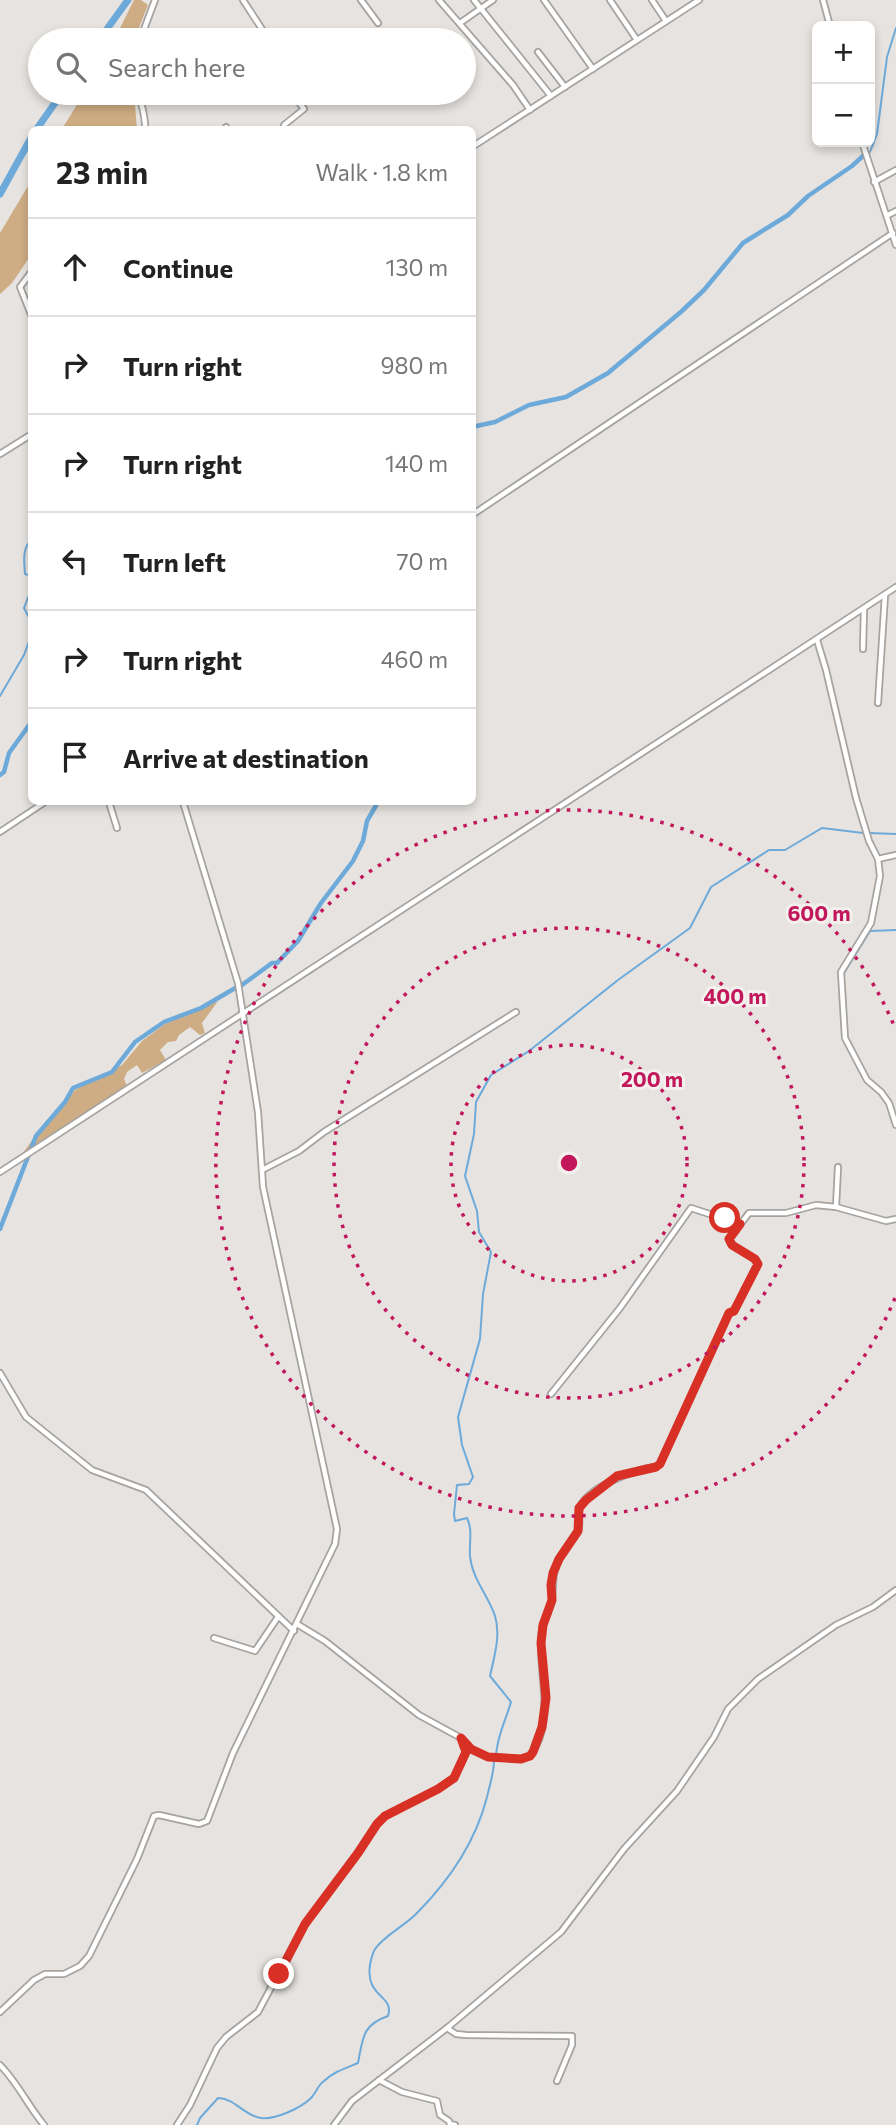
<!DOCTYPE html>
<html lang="en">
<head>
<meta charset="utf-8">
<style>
  :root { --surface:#fff; --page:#f6f6f6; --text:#222; --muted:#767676; --line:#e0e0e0 }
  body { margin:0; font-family:Commissioner,sans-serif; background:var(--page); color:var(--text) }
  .controls { position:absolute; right:21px; top:21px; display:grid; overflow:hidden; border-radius:10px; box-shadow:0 4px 10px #0003 }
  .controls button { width:63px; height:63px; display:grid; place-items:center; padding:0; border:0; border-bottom:2px solid var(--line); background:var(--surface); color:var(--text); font:35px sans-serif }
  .stop { position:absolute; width:21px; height:21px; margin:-16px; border:5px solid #d93025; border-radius:50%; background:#fff }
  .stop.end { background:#d93025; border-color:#fff; box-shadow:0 2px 7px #0008 }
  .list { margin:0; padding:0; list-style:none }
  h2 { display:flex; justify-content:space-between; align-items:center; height:91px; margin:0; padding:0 28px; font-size:30px }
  h2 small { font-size:23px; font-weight:400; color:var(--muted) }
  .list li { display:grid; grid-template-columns:46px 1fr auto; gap:21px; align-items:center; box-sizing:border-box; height:98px; padding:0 28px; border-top:2px solid var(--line) }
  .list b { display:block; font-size:26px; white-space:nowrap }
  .list em { font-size:23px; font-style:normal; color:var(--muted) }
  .icon { flex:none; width:38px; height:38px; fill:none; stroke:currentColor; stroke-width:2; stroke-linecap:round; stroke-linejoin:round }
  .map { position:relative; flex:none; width:896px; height:2125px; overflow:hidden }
  .search { position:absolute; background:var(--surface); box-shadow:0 4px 10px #0003; left:28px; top:28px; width:448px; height:77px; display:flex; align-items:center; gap:18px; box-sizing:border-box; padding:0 24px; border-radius:38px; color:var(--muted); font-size:26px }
  .panel { position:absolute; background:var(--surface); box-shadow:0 4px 10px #0003; left:28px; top:126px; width:448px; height:679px; border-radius:10px }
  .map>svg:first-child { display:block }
  .green { fill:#cfad84 }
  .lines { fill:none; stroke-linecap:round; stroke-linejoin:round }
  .stream { stroke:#6daada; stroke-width:2 }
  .canal { stroke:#6daada; stroke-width:4.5 }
  .river { stroke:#6daada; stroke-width:7 }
  .street-casing { stroke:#a6a3a0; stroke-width:8 }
  .street { stroke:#fff; stroke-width:4.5 }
  .route { stroke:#d93025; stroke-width:9 }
  .ring { fill:none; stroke:#c2185b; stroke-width:3.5; stroke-dasharray:3.5 7 }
  .centre { fill:#c2185b; stroke:#f3f0ed; stroke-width:3.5 }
  .ring-label { font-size:21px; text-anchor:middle; font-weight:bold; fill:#c2185b; stroke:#f3f0ed; stroke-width:6; stroke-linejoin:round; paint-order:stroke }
</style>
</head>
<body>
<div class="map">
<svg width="896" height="2125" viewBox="0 0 896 2125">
  <rect width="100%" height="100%" fill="#e6e3e0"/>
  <g class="green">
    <path d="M134,0H141L148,5L134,40H114Z"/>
    <path d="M84,93H134L137,129H62Z"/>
    <path d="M31,181V255L12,283L0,294V233Z"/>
    <path d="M218,1001L202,1023L205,1033L200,1035L190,1027L179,1035L176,1041L168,1042L160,1050L166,1060L142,1073L137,1065L127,1072L124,1079L127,1086L23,1153L43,1125L56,1114L75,1090L122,1065L142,1041L165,1024Z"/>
  </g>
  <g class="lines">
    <g class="stream">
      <path d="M870,152L877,134L887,57L896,28"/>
      <path d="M32,539C22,548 24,561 25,574L32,576"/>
      <path d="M32,587L24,608L32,623"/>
      <path d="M0,696L24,655L32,633"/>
      <path d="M869,833L896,834"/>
      <path d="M844,973L870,931L896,930"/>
      <path d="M496,1755C498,1733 505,1723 511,1702L490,1676C494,1657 501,1636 495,1616C488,1595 472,1579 470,1556C469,1542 473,1531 467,1518L455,1521L454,1514L457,1485L469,1484L473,1477L462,1445L458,1417L480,1339L483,1294L491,1252L479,1232L477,1211L465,1176L474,1134L476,1102L491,1075L529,1051L618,980L690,928L711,887L769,850H785L822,828L863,833"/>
      <path d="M197,2125L200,2118L218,2098C235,2098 244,2116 261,2118C275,2120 301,2108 311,2098C316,2093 318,2085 324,2081C333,2072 346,2068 358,2063C363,2038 362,2025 388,2016C395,1995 365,1998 370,1965C371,1960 372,1954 375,1949C385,1935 403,1927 416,1914C449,1881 475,1844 487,1797C490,1784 494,1773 494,1760"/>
    </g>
    <g class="canal">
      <path d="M472,427L495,422L529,405L566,397L608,373L682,311L704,290L743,243L788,215L808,196L852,166L864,155"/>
      <path d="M0,775L4,772L9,753L32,721"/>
      <path d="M242,985L272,963H277L298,941L321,903L353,861L363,841L367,821L378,802"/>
      <path d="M0,1229L36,1136L65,1102L73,1088L112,1072L135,1042L164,1022L201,1008L237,987"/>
    </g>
    <g class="river">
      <path d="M99,40L128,0"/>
      <path d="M36,130L62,93"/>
      <path d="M0,194L32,136"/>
    </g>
    <g class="street-casing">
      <g id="street">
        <path d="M243,0L269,40"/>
        <path d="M361,0L378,23"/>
        <path d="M439,0L513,85L530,110"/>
        <path d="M474,0L551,96"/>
        <path d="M544,0L593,69"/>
        <path d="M610,0L637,40"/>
        <path d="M652,0L666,21"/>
        <path d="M823,0L830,26"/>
        <path d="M460,23L493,0"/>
        <path d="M140,40L155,0"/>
        <path d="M538,52L565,87"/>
        <path d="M139,93C141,106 146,116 145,130"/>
        <path d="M226,127L228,130"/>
        <path d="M285,130L284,125L304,109L292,93"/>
        <path d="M862,142L896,245"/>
        <path d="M472,147L699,0"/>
        <path d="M874,182L896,170"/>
        <path d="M888,215L896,211"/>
        <path d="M32,271L20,287L32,317"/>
        <path d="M0,454L32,434"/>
        <path d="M472,515L893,233"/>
        <path d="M817,640L826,670L856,798L869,841L878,859L880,876L871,923L841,972L845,1038L867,1080L881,1092L889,1103L896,1125"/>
        <path d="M863,649L864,609"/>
        <path d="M878,703L885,595"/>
        <path d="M109,802L117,828"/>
        <path d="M0,832L45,802"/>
        <path d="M878,859L896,855"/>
        <path d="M262,1170L299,1151L324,1132L516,1012"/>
        <path d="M0,1172L896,587"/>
        <path d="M836,1207L838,1167"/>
        <path d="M0,1373L26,1417L92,1470L146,1490L294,1631"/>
        <path d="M551,1394L620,1308L691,1208L740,1224"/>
        <path d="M297,1624L325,1641L419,1715L461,1738L471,1749L488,1757L521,1759L530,1756C558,1718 536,1671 542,1630C544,1619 551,1609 552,1599C554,1583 551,1574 560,1558C565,1548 574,1540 578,1531C581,1524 578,1517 579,1510C585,1487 636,1469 656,1467L660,1464L729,1313L734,1311L758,1264C751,1252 734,1252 729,1239L749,1213H786L816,1205L836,1207L886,1221L896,1219"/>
        <path d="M214,1638L255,1651L278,1617"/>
        <path d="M0,2012L34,1980L45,1974H64L80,1966L89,1956L137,1859L154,1816L159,1815L199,1824L207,1821L233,1753L335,1544L337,1529L263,1187L258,1112L238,983L183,802"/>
        <path d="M447,2028L456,2034L466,2035L572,2036V2045L557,2081"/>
        <path d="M0,2065C18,2083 28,2106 44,2125"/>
        <path d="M379,2080L402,2092L437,2101L440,2115L449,2121L450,2124L455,2125"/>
        <path d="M177,2125L190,2105L217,2048L226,2037L258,2012L305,1924L358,1853L377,1824L385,1816L438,1789L454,1778L466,1752L464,1745"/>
        <path d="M334,2125L352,2101L447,2028L561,1932L624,1849L677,1791L714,1737L728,1709L758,1679L836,1625L873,1607L896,1590"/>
      </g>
    </g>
    <use href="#street" class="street"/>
  </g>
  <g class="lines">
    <path class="route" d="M279,1974L305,1924L358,1853L377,1824L385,1816L438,1789L454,1778L466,1752L461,1738L471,1749L488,1757L521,1759L530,1756L533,1752L542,1727L546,1698L541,1643L543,1625L552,1600L551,1585L553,1573L559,1559L578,1531L579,1508L586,1500L617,1476L656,1467L660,1464L729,1313L734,1311L758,1264L755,1259L732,1245L729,1239L740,1224L725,1218"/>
  </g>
  <g class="ring">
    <circle cx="569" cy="1163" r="118"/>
    <circle cx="569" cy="1163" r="235"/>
    <path d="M895 1298A353 353 0 1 1 895 1028"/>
  </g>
  <circle cx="569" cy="1163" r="10" class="centre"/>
  <g class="ring-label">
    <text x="819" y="921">600 m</text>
    <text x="735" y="1004">400 m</text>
    <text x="652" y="1087">200 m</text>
  </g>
</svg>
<div class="controls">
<button>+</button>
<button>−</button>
</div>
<div class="stop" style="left:725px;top:1218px"></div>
<div class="stop end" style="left:279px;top:1974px"></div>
<div class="search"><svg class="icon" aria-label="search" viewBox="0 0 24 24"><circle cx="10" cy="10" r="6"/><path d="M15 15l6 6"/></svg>Search here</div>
<section class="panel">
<h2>23 min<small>Walk · 1.8 km</small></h2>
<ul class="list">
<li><svg class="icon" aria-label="ahead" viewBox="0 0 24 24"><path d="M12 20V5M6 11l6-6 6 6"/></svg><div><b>Continue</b></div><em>130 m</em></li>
<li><svg class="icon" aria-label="right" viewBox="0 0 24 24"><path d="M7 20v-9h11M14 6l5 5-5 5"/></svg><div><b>Turn right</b></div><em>980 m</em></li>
<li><svg class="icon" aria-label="right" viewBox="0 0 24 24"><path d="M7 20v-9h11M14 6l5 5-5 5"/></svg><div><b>Turn right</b></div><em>140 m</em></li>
<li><svg class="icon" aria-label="left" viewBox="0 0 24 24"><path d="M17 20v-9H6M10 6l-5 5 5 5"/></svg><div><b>Turn left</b></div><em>70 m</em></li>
<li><svg class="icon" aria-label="right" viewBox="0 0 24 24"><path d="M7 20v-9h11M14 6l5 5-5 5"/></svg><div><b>Turn right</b></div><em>460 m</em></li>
<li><svg class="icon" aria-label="arrive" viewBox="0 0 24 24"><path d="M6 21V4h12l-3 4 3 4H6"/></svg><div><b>Arrive at destination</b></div></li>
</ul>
</section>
</div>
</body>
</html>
